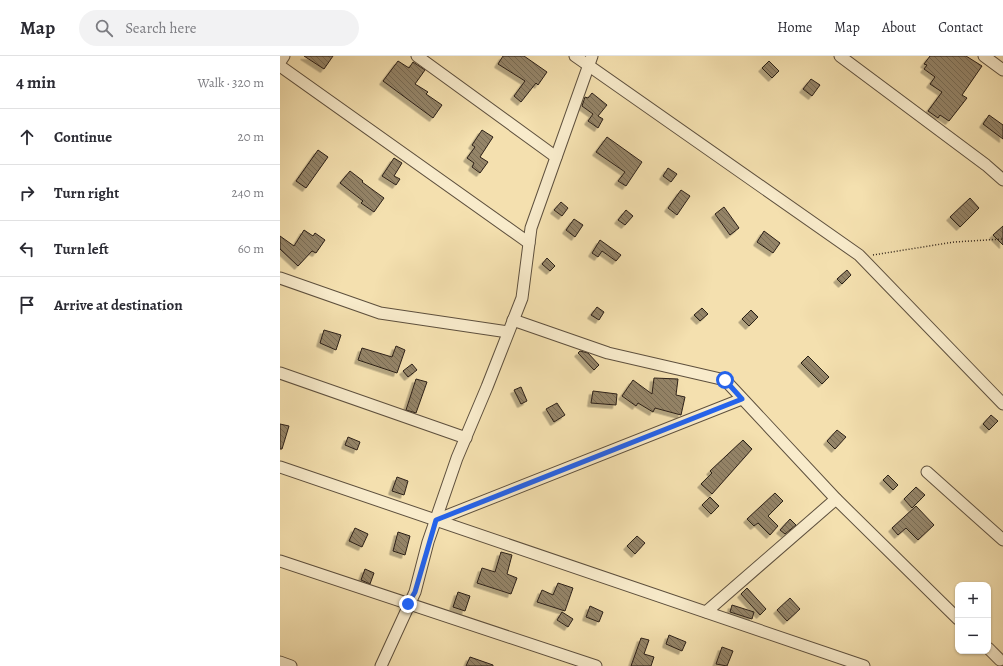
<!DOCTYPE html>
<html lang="en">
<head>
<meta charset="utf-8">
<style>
  :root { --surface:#fff; --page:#f2f2f3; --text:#2b2b33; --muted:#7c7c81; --line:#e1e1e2 }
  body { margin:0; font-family:Alegreya,serif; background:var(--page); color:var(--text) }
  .controls { position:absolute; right:12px; bottom:12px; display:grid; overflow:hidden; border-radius:8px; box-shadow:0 1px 3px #0004 }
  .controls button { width:36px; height:36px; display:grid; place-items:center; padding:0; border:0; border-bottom:1px solid var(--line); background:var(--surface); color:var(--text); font:20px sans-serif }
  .stop { position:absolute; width:12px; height:12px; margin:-9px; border:3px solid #2563eb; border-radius:50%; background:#fff }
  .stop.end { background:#2563eb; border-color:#fff; box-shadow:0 1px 4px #0008 }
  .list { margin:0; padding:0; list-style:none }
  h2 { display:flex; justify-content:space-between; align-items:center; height:52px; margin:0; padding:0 16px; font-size:17px }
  h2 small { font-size:13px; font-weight:400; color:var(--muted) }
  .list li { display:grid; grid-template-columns:26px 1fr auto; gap:12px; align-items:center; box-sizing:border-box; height:56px; padding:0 16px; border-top:1px solid var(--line) }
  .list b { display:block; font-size:15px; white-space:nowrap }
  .list em { font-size:13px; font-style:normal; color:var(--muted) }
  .icon { flex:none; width:22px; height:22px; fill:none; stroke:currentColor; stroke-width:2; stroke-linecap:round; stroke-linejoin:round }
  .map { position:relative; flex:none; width:723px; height:610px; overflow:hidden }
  header { display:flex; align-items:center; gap:24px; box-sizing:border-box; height:56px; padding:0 20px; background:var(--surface); border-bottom:1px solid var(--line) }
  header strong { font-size:19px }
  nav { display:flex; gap:22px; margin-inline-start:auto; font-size:14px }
  .search { width:280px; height:36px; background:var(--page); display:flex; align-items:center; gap:10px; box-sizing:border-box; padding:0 14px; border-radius:22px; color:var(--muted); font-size:15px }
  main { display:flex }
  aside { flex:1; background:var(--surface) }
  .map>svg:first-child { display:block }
  .building { fill:url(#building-back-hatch); stroke:#2c2018; filter:url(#shadow) }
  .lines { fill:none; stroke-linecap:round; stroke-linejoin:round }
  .street-casing { stroke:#5e503e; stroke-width:13 }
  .path { stroke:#2c2018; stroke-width:1.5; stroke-dasharray:1 2; stroke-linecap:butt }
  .street { stroke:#f8ebcb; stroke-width:11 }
  .route { stroke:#2563eb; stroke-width:5 }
</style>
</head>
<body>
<header>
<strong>Map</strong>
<div class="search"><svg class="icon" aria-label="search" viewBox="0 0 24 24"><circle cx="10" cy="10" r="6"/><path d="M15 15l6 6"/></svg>Search here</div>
<nav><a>Home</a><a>Map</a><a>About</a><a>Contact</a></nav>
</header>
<main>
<aside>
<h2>4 min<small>Walk · 320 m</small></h2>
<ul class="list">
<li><svg class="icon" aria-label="ahead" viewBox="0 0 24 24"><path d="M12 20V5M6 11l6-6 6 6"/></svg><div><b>Continue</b></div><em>20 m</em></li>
<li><svg class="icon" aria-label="right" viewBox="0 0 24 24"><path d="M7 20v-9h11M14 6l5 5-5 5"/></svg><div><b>Turn right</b></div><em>240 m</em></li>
<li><svg class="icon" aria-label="left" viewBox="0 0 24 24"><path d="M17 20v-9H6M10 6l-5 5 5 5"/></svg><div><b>Turn left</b></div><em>60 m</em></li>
<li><svg class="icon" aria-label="arrive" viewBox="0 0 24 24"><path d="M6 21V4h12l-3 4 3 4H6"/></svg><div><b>Arrive at destination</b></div></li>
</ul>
</aside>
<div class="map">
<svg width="723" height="610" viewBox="0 0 723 610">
  <defs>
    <pattern id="building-back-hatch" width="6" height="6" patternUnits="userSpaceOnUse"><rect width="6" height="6" fill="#948467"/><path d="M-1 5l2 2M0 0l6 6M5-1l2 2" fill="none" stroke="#796c54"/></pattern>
    <filter id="shadow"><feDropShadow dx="-3.5" dy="3.5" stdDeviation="0" flood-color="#0004"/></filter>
  </defs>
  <rect width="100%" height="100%" fill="#f4e0af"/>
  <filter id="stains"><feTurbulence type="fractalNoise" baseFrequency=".005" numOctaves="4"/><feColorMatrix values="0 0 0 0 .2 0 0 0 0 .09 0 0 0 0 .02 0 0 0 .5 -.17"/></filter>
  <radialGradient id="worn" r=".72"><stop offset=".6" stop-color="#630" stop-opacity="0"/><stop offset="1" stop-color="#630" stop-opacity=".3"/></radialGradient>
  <g class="building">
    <path d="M24,0H53L44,13Z"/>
    <path d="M223,0H244L267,16L258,29L256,27L241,46L234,40L245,25L218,8Z"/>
    <path d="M650,0H686L702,10L682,39L687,42L669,65L660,59L658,62L648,55L662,36L650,28L655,21L644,13L647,9L644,8Z"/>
    <path d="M118,5L129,12L133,6L145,14L135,28L148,36L146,38L162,49L153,62L103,25Z"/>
    <path d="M489,5L499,15L492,22L482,12Z"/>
    <path d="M531,23L540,29L532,40L523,33Z"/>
    <path d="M312,37L327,49L318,60L323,63L318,72L308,65L313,58L302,50L305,41L308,42Z"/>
    <path d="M709,59L723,69V83L703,68Z"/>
    <path d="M202,74L213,81L200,101L208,106L200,117L192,111L194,107L187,102L195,91L192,89Z"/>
    <path d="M327,81L362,106L346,130L338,125L345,116L316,96Z"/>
    <path d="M38,94L48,101L26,132L16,125Z"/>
    <path d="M114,102L122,107L114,120L120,123L116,129L102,120Z"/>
    <path d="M388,112L397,118L391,126L383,120Z"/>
    <path d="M70,115L83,125L82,126L104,142L94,156L81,147L83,145L60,127Z"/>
    <path d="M401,134L410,140L397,159L388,152Z"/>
    <path d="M690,142L699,152L680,171L670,161Z"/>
    <path d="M281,146L288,152L282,160L274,154Z"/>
    <path d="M444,151L459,172L450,179L435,158Z"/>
    <path d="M346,154L353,160L345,169L338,164Z"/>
    <path d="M294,163L303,169L295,181L286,174Z"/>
    <path d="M723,170V189L713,179Z"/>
    <path d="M24,174L33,180L35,177L45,184L36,197L32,195L18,210L0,193V180L14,190Z"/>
    <path d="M484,175L500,187L493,197L477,186Z"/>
    <path d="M320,184L341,199L336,205L322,195L318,201L312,197Z"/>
    <path d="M267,202L275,210L270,215L262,208Z"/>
    <path d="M567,214L571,219L562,228L557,223Z"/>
    <path d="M317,251L324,256L319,264L311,259Z"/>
    <path d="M422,252L428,258L420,265L414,259Z"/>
    <path d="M471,254L478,261L469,270L462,263Z"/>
    <path d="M44,274L61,279L56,294L40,287Z"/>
    <path d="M116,290L125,294L117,317L78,304L82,292L112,301Z"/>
    <path d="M300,295L308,297L319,309L314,314L298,297Z"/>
    <path d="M528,300L549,321L542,328L521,307Z"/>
    <path d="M132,308L137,314L128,321L123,315Z"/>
    <path d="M374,322L398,323L396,339L405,341L401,359L375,352L373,356L358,347L356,350L342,340L353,324L372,338Z"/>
    <path d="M136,323L147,326L136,357L126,354Z"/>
    <path d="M241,331L247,345L241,348L234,334Z"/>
    <path d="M313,335L337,338L336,349L311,347Z"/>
    <path d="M277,347L285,359L274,366L266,353Z"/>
    <path d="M711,359L718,365L709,374L703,368Z"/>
    <path d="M0,368L9,370L2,393H0Z"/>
    <path d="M557,374L566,381L555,393L547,385Z"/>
    <path d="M68,381L80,386L77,394L65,389Z"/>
    <path d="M463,384L472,393L432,438L421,428L432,417L430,415Z"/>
    <path d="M608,419L618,429L613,434L603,424Z"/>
    <path d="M117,421L128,425L124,439L112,435Z"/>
    <path d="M636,431L645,439L632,452L624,443Z"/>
    <path d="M495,437L503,445L488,460L498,470L490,479L478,467L474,470L467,463Z"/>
    <path d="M430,441L439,450L431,458L422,449Z"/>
    <path d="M636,450L654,469L638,484L626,472L618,479L612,472Z"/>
    <path d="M510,463L516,469L505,478L500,474Z"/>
    <path d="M75,472L88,478L82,491L69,485Z"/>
    <path d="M118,476L130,480L125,499L113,495Z"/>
    <path d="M357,480L365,487L355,498L347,490Z"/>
    <path d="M221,496L232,499L227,518L237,522L231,538L197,527L202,512L215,516Z"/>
    <path d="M85,513L94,517L90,528L81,524Z"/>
    <path d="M278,527L293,532L285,555L257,546L262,534L273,539Z"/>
    <path d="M467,532L486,553L480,559L461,538Z"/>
    <path d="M178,536L190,540L185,555L173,551Z"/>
    <path d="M510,542L520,553L507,565L497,554Z"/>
    <path d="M452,549L474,556L472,563L450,556Z"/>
    <path d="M310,550L323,556L319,566L306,561Z"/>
    <path d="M282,556L293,563L288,571L277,564Z"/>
    <path d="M389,579L406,586L402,595L386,588Z"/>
    <path d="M361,582L369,584L364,598L374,601L371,610H351Z"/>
    <path d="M442,591L453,595L447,610L436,608Z"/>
    <path d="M190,601L213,609V610H186Z"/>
  </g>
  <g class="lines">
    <g class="street-casing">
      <g id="street">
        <path d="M137,0L276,101"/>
        <path d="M295,0L579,199L723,348"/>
        <path d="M560,0L706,109L723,124"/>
        <path d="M704,0L723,14"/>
        <path d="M0,6L4,0"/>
        <path d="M0,10L249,187"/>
        <path d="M0,222L100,257L228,276"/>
        <path d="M233,264L328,297L445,324L556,443L678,563"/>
        <path d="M0,317L186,382"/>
        <path d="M0,411L584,610"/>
        <path d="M647,416L723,484"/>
        <path d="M156,464L462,343"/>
        <path d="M0,505L316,610"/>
        <path d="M426,556L556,443"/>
        <path d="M708,592L720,604"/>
        <path d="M0,606L11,610"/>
        <path d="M101,610L135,536L148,486L177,402L207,331L242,242L251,172L312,0"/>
      </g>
    </g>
    <path class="path" d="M593,199L674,186L723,183"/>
    <use href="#street" class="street"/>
  </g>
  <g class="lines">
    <path class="route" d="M128,548L135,536L156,464L462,343L445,324"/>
  </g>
  <rect width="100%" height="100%" filter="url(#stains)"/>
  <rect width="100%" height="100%" fill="url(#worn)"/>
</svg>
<div class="controls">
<button>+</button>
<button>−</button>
</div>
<div class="stop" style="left:445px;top:324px"></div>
<div class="stop end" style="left:128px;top:548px"></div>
</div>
</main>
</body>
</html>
